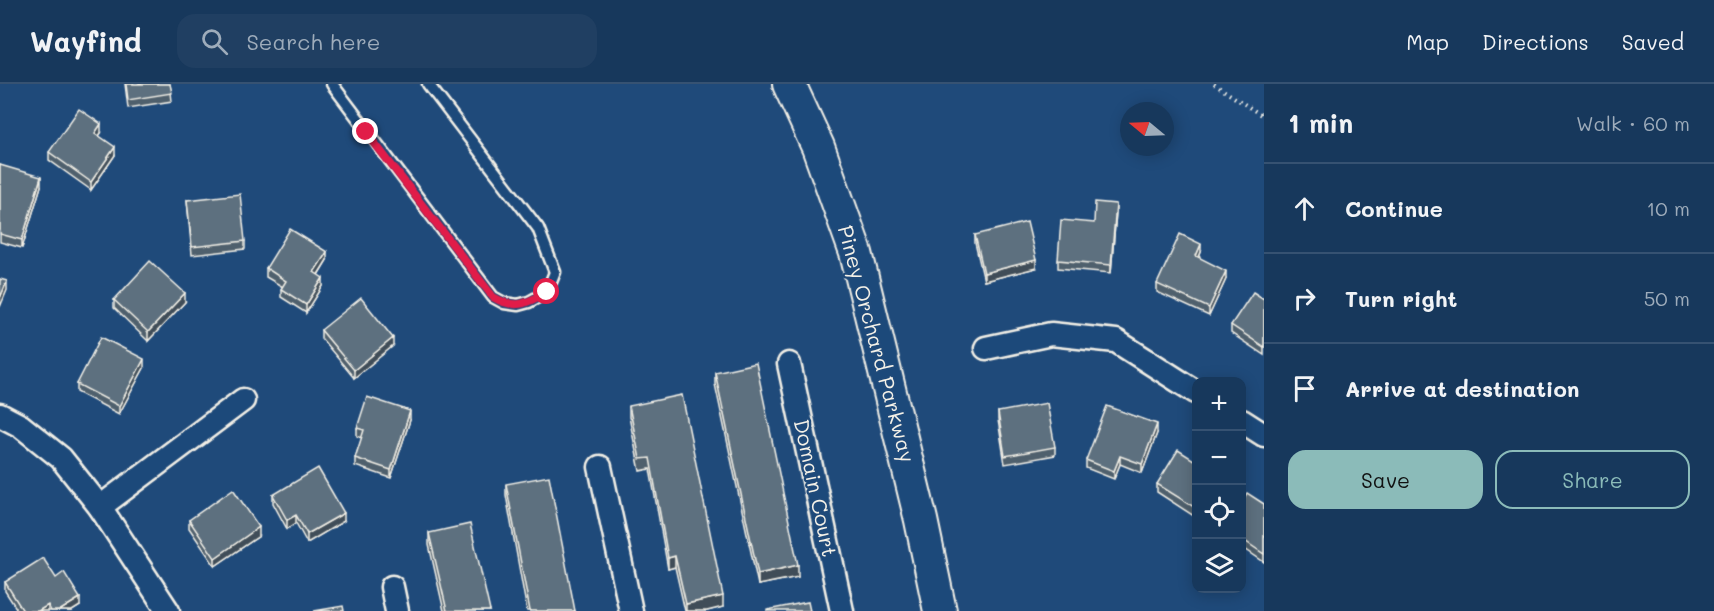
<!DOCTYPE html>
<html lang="en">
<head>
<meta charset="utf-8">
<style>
  :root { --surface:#17385c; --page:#203f62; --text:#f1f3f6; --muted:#9eacbb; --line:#365272; --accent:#8bbbb9 }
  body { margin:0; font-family:Mali,sans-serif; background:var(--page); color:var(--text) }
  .controls { position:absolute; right:18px; bottom:18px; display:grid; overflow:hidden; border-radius:12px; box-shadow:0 3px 15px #0003 }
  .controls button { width:54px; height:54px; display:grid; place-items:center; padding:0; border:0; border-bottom:2px solid var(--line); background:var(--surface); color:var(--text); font:30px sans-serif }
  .compass { position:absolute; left:1120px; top:18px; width:54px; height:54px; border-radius:50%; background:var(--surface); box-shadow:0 3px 15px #0003; rotate:289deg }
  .stop { position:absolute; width:18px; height:18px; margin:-14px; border:4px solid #e11d48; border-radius:50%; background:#fff }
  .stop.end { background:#e11d48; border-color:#fff; box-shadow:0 2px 6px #0008 }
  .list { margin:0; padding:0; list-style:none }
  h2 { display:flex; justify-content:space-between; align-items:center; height:78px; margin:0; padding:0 24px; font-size:26px }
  h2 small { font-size:20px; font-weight:400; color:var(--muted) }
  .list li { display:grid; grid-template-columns:39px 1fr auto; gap:18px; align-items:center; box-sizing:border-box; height:90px; padding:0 24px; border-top:2px solid var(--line) }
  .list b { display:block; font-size:22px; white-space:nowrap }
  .list em { font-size:20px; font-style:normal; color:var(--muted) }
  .actions { display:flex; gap:12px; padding:18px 24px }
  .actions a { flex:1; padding:14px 0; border:2px solid var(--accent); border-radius:18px; text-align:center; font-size:21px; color:var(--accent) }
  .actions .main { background:var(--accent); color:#111 }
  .icon { flex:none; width:33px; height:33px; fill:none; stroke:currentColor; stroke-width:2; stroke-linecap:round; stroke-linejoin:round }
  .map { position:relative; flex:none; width:1264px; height:527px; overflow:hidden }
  header { display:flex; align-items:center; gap:36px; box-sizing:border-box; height:84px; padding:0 30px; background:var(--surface); border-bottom:2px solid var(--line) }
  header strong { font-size:28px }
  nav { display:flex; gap:33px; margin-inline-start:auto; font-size:21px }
  .search { width:420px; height:54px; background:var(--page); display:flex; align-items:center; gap:15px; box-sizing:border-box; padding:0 21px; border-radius:18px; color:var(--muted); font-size:22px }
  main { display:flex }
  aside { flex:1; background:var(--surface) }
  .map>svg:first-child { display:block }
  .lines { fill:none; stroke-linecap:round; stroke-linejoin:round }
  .lane-casing { stroke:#f4f1e8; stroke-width:15 }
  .street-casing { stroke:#f4f1e8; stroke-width:27 }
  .secondary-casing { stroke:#f4f1e8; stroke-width:36 }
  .path { stroke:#f4f1e8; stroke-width:4; stroke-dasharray:1.5 4.5; stroke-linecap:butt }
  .lane { stroke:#1f4a7a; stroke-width:10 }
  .street { stroke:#1f4a7a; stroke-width:22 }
  .secondary { stroke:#1f4a7a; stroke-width:32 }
  .wall { fill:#50606d; stroke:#f4f1e8; stroke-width:1.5 }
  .shaded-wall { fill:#414e59; stroke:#f4f1e8; stroke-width:1.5 }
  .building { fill:#5d707f; stroke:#f4f1e8; stroke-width:1.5 }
  .route { stroke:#e11d48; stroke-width:8 }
  .labels { text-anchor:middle; stroke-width:4.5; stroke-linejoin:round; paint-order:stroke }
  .street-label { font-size:21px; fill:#f4f1e8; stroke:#1f4a7a }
</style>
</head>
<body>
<header>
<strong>Wayfind</strong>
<div class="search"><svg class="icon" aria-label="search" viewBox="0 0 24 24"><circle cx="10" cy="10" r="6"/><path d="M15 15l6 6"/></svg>Search here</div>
<nav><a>Map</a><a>Directions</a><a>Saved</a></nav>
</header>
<main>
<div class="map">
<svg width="1264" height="527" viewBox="0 0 1264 527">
  <rect width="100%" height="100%" fill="#1f4a7a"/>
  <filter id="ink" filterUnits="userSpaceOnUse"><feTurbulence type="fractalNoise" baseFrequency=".0167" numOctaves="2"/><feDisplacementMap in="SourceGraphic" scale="12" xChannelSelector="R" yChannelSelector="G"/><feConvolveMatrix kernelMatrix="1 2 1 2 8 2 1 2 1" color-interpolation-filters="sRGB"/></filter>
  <g filter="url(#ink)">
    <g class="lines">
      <g class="lane-casing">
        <path id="lane" d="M332,0L493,213L504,219L518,221L529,218L547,208L555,188L538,144L428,0"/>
      </g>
      <g class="street-casing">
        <g id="street">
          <path d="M986,264L1051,250L1116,257L1196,308"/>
          <path d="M789,280L842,527"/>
          <path d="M0,331L21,342L61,374L100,423L168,527"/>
          <path d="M1242,337L1264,351"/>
          <path d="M600,383L631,527"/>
          <path d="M100,423L243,316"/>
          <path d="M392,503L397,527"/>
        </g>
      </g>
      <g class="secondary-casing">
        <path id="secondary" d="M789,0L818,63L856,169L921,436L940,527"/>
      </g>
      <path class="path" d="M1214,0L1264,33"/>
      <use href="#lane" class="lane"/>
      <use href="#street" class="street"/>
      <use href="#secondary" class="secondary"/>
    </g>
    <g class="wall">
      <path d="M125,0H170L172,17L128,24Z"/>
      <path d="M101,49L99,52L115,71L91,106L49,76V68Z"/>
      <path d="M0,81L41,102L22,164L0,158Z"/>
      <path d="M187,116L245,157V165L192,171Z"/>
      <path d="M1116,128L1111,189L1058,184V176L1094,139Z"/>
      <path d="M975,151L1036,184L984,197L975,159Z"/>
      <path d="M1201,168L1199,174L1226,195L1209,232L1157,208V200Z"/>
      <path d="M327,176L318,191L323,202L306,229L281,213V205L283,203L266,193V184Z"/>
      <path d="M1264,215V271L1231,249V241Z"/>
      <path d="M114,216L185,218L148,257L114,224Z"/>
      <path d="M321,246L393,262L354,294L321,254Z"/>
      <path d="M144,284L119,330L77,308V300Z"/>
      <path d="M715,288L798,493L758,501L715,300Z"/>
      <path d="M629,322L723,523L707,527H685L675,483L668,485L650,385L640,387L629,333Z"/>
      <path d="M998,328L1055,363V371L1005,380L998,336Z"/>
      <path d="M410,336L391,394L355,382V374L362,354L357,352V344Z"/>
      <path d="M1157,349L1142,389L1120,380L1114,395L1086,384V376Z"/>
      <path d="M1197,378V434L1157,408V400Z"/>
      <path d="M506,400L575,527H527L506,411Z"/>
      <path d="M273,411L344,437L307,459L296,439L287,445L273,419Z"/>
      <path d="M1242,418L1264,420V478L1242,463Z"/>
      <path d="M189,436L259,452L215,482L189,444Z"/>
      <path d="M429,449L490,527H444L429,461Z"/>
      <path d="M56,494L80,522L72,527H18L5,507V498Z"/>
    </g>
    <g class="shaded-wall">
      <path d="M101,40V49L95,57V49Z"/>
      <path d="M115,63V71L91,106V98Z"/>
      <path d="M41,93V102L22,164V156Z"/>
      <path d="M1116,120V128L1111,189V181Z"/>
      <path d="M1201,160V168L1196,180V172Z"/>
      <path d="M327,168V176L314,197V188Z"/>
      <path d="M1036,176V184L984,197V189Z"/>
      <path d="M1226,187V195L1209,232V224Z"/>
      <path d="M323,194V202L306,229V221Z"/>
      <path d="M7,197V206L0,223V214Z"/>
      <path d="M185,209V218L148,257V248Z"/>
      <path d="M393,254V262L354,294V286Z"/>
      <path d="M144,275V284L119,330V322Z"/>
      <path d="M410,327V336L391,394V386Z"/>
      <path d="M1157,340V349L1142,389V380Z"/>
      <path d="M1120,372V380L1114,395V387Z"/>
      <path d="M344,429V437L307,459V450Z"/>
      <path d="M296,431V439L287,445V436Z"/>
      <path d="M259,443V452L215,482V474Z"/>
      <path d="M675,472V483L668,485V474Z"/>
      <path d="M798,481V493L758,501V490Z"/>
      <path d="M723,512V523L707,527H686V520Z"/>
      <path d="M80,514V522L72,527H59Z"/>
      <path d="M48,521V527H38Z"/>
    </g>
    <g class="building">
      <path d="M126,0H170L172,9L128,16Z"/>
      <path d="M79,25L101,40L95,49L115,63L91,98L49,68Z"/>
      <path d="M0,81L41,93L22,156L0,150Z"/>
      <path d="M240,110L245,157L192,163L187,116Z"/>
      <path d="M1095,118L1116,120L1111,181L1058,176L1061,136L1094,139Z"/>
      <path d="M1027,138L1036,176L984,189L975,151Z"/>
      <path d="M290,145L327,168L314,188L323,194L306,221L281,205L286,197L266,184Z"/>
      <path d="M1180,150L1201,160L1196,172L1226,187L1209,224L1157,200Z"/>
      <path d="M150,177L185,209L148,248L114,216Z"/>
      <path d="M0,195L7,197L0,214Z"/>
      <path d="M1253,208L1264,215V263L1231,241Z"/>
      <path d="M361,214L393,254L354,286L321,246Z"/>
      <path d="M101,253L144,275L119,322L77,300Z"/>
      <path d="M756,279L798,481L758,490L715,288Z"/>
      <path d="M682,311L723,512L686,520L675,472L668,474L650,374L640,375L629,322Z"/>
      <path d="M367,313L410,327L391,386L355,374L364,346L357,344Z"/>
      <path d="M1047,319L1055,363L1005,372L998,328Z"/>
      <path d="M1107,322L1157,340L1142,380L1120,372L1114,387L1086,376Z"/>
      <path d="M1178,366L1197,378V425L1157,400Z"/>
      <path d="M318,384L344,429L307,450L296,431L287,436L273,411Z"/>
      <path d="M549,392L575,527H530L506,400Z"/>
      <path d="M233,405L259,443L215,474L189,436Z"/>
      <path d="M1247,409L1264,420V470L1242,455V418Z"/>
      <path d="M470,440L490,527H447L429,449Z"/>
      <path d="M43,474L56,494L64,488L80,514L59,527H51L48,521L38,527H23L5,498Z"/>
      <path d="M808,518L810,527H767V526Z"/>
      <path d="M343,522L344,527H314Z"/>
    </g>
  </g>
  <g class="lines" filter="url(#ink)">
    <path class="route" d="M366,48L493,213C515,226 526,220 547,208"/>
  </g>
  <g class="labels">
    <g class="street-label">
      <text transform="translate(876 260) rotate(75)" y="7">Piney Orchard Parkway</text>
      <text transform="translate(815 404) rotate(78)" y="7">Domain Court</text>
    </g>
  </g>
</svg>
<div class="controls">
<button>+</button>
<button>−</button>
<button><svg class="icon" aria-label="locate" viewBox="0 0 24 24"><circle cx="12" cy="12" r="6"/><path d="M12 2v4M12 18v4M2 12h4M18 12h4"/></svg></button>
<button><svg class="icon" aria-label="layers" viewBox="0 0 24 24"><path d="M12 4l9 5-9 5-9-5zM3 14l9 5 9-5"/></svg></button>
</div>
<svg class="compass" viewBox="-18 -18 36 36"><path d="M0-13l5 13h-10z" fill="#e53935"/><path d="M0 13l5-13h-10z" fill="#9eacbb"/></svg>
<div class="stop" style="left:547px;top:208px"></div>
<div class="stop end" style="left:366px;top:48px"></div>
</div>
<aside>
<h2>1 min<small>Walk · 60 m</small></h2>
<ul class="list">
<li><svg class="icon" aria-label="ahead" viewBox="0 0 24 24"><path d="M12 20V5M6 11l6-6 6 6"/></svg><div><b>Continue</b></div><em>10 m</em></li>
<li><svg class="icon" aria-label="right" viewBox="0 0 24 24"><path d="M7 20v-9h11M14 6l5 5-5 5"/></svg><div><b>Turn right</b></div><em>50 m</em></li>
<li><svg class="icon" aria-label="arrive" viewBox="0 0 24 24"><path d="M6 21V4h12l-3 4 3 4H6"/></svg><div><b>Arrive at destination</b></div></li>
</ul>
<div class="actions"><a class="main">Save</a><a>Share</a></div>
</aside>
</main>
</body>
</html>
